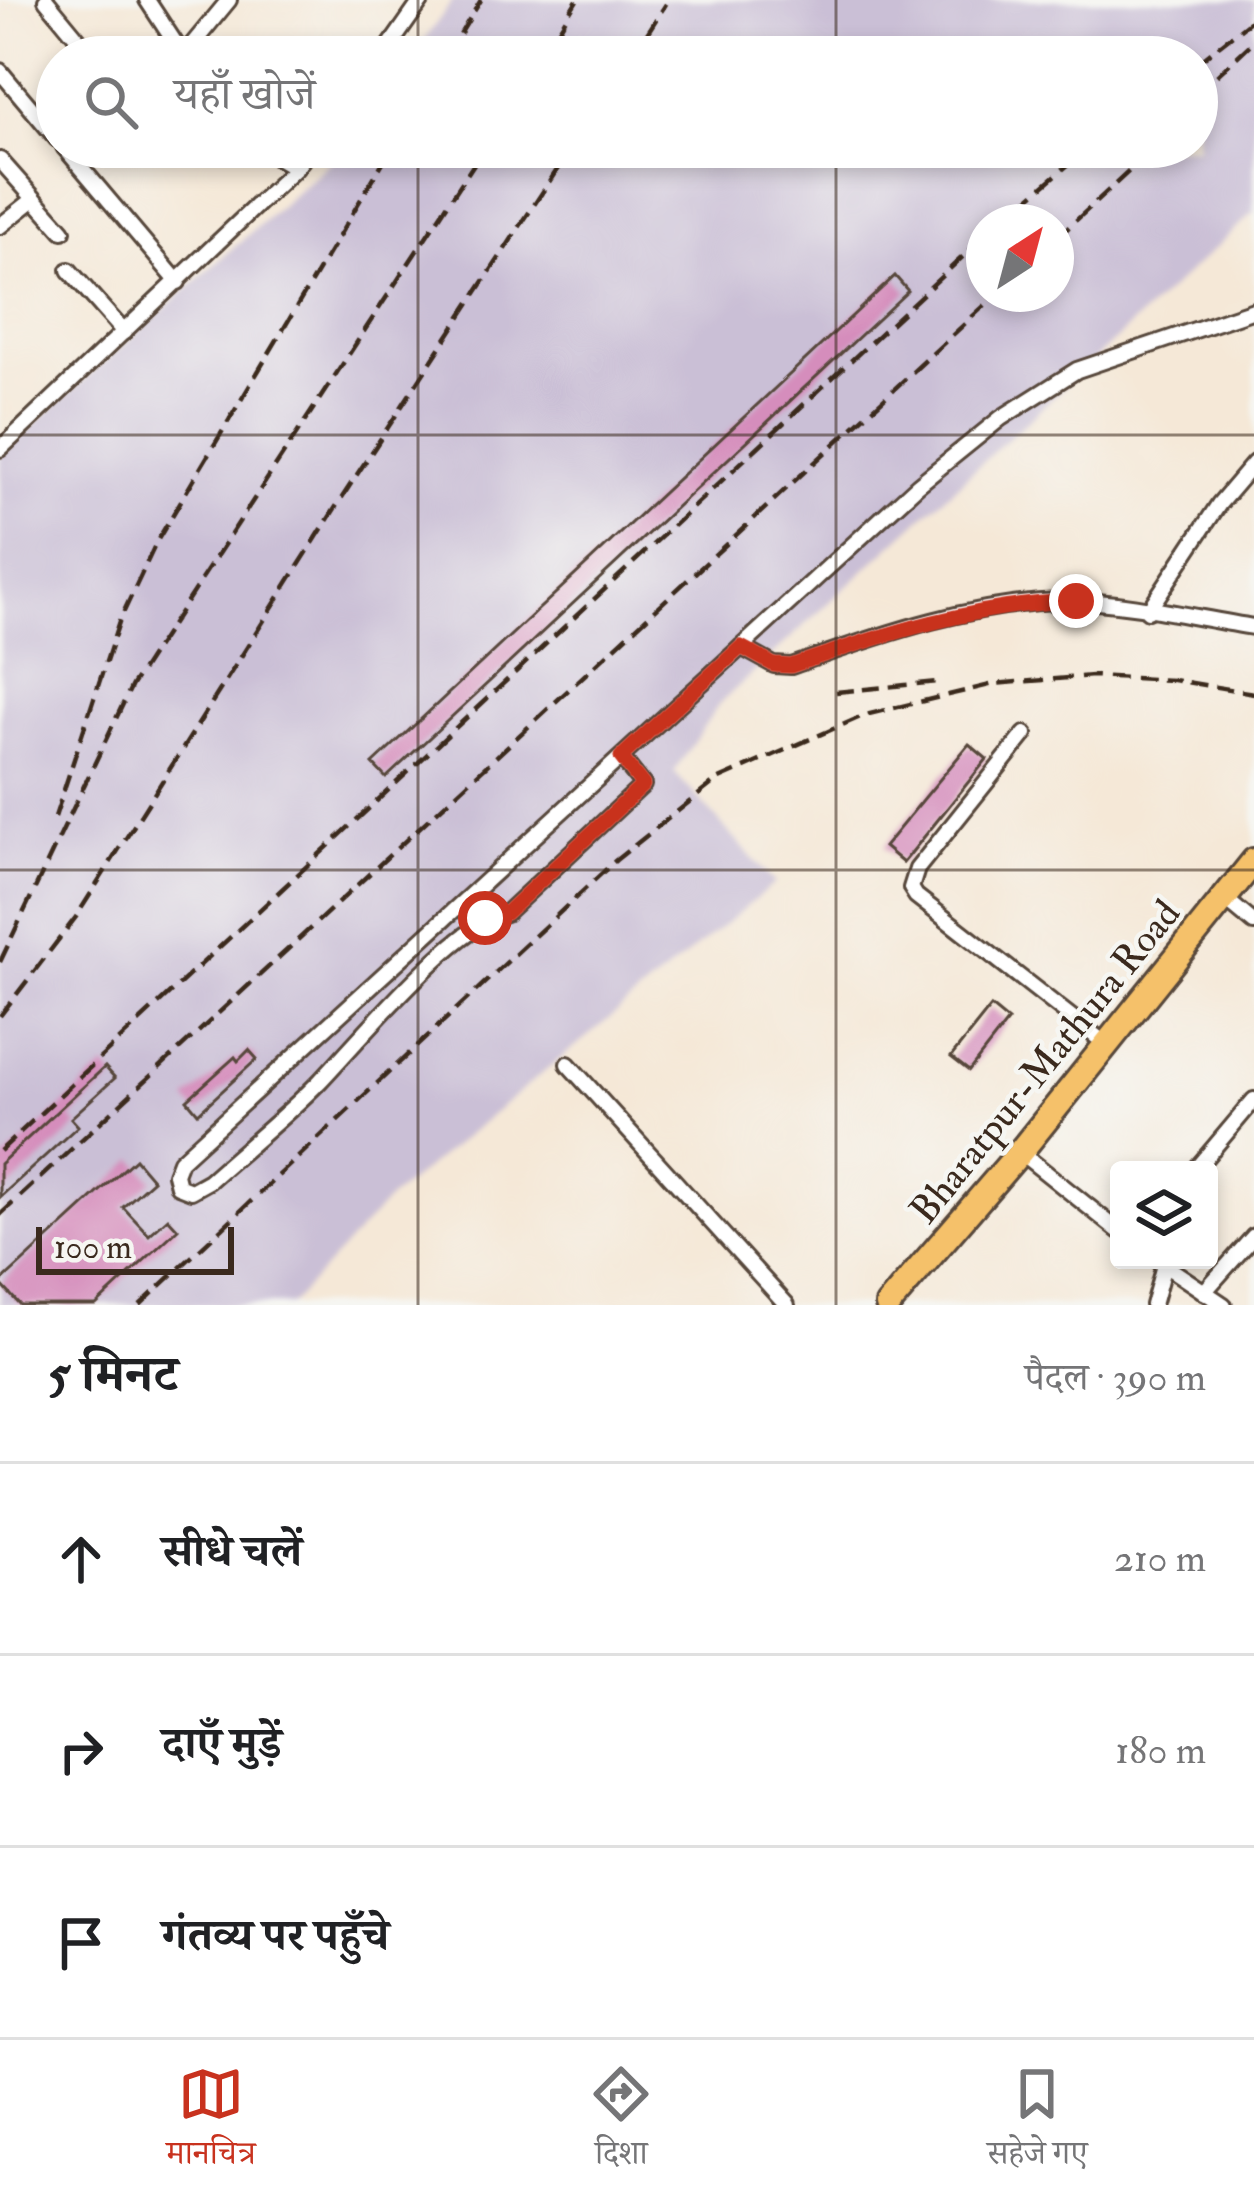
<!DOCTYPE html>
<html lang="hi">
<head>
<meta charset="utf-8">
<style>
  :root { --surface:#fff; --page:#f2f2f2; --text:#202124; --muted:#757577; --line:#e0e0e0; --accent:#c8321e }
  body { margin:0; font-family:"IM FELL Double Pica","Noto Serif Devanagari",serif; background:var(--page); color:var(--text) }
  .controls { position:absolute; right:36px; bottom:36px; display:grid; overflow:hidden; border-radius:12px; box-shadow:0 6px 18px #0003 }
  .controls button { width:108px; height:108px; display:grid; place-items:center; padding:0; border:0; border-bottom:3px solid var(--line); background:var(--surface); color:var(--text); font:60px sans-serif }
  .compass { position:absolute; left:966px; top:204px; width:108px; height:108px; border-radius:50%; background:var(--surface); box-shadow:0 6px 18px #0003; rotate:36deg }
  .scale { position:absolute; left:36px; bottom:30px; width:198px; box-sizing:border-box; padding-left:12px; border:6px solid #3b2a1e; border-top:0; font-size:33px; line-height:42px; white-space:nowrap; color:#3b2a1e; -webkit-text-stroke:9px #f6f6f2; paint-order:stroke }
  .stop { position:absolute; width:36px; height:36px; margin:-27px; border:9px solid #c8321e; border-radius:50%; background:#fff }
  .stop.end { background:#c8321e; border-color:#fff; box-shadow:0 3px 12px #0008 }
  .list { margin:0; padding:0; list-style:none }
  h2 { display:flex; justify-content:space-between; align-items:center; height:156px; margin:0; padding:0 48px; font-size:51px }
  h2 small { font-size:39px; font-weight:400; color:var(--muted) }
  .list li { display:grid; grid-template-columns:78px 1fr auto; gap:36px; align-items:center; box-sizing:border-box; height:192px; padding:0 48px; border-top:3px solid var(--line) }
  .list b { display:block; font-size:45px; white-space:nowrap }
  .list em { font-size:39px; font-style:normal; color:var(--muted) }
  .icon { flex:none; width:66px; height:66px; fill:none; stroke:currentColor; stroke-width:2; stroke-linecap:round; stroke-linejoin:round }
  .map { position:relative; flex:none; width:1254px; height:1305px; overflow:hidden }
  .search { position:absolute; background:var(--surface); box-shadow:0 6px 18px #0003; left:36px; right:36px; top:36px; height:132px; display:flex; align-items:center; gap:30px; box-sizing:border-box; padding:0 42px; border-radius:66px; color:var(--muted); font-size:45px }
  .sheet { height:732px; background:var(--surface) }
  nav { display:flex; justify-content:space-around; align-items:center; box-sizing:border-box; height:168px; border-top:3px solid var(--line); background:var(--surface); font-size:33px; color:var(--muted) }
  nav a { display:grid; justify-items:center; gap:6px }
  nav .on { color:var(--accent) }
  .map>svg:first-child { display:block }
  .industrial { fill:#cabfd6; fill-rule:evenodd }
  .building { fill:#d58dbc }
  .lines { fill:none; stroke-linecap:round; stroke-linejoin:round }
  .street-casing { stroke:#57463a; stroke-width:20 }
  .highway-casing { stroke:#57463a; stroke-width:30 }
  .street { stroke:#fff; stroke-width:14 }
  .highway { stroke:#f5c16b; stroke-width:24 }
  .rail { stroke:#3b2a1e; stroke-width:4.5; stroke-dasharray:18 9; stroke-linecap:butt }
  .route { stroke:#c8321e; stroke-width:15 }
  .grid { fill:none; stroke:#3b2a1e; stroke-width:3; stroke-opacity:0.55 }
  .labels { text-anchor:middle; stroke-width:9; stroke-linejoin:round; paint-order:stroke }
  .street-label { font-size:39px; fill:#3b2a1e; stroke:#f6f6f2 }
</style>
</head>
<body>
<div class="map">
<svg width="1254" height="1305" viewBox="0 0 1254 1305">
  <rect width="100%" height="100%" fill="#f6f6f2"/>
  <filter id="ink" filterUnits="userSpaceOnUse"><feTurbulence type="fractalNoise" baseFrequency=".00833" numOctaves="2"/><feDisplacementMap in="SourceGraphic" scale="24" xChannelSelector="R" yChannelSelector="G"/><feConvolveMatrix kernelMatrix="1 2 1 2 8 2 1 2 1" color-interpolation-filters="sRGB"/></filter>
  <filter id="wash" filterUnits="userSpaceOnUse"><feTurbulence type="fractalNoise" baseFrequency=".004" numOctaves="4" result="noise"/><feDisplacementMap in="SourceGraphic" scale="48" xChannelSelector="R" yChannelSelector="G"/><feGaussianBlur stdDeviation="2.7" result="paint"/><feColorMatrix in="noise" values="0 0 0 0 0 0 0 0 0 0 0 0 0 0 0 0 0 1.4 0 .05"/><feComposite in="paint" operator="in"/></filter>
  <g filter="url(#wash)">
    <rect width="100%" height="100%" fill="#f5e8d7"/>
    <path class="industrial" d="M453,0H1254V212L719,704L674,772L775,883L390,1198L290,1305H0V455L347,147H1197V57H412ZM984,222H1056V294H984Z"/>
    <g id="blocks">
      <g class="building">
        <path d="M895,276L908,291L386,778L373,764Z"/>
        <path d="M969,744L987,759L903,863L884,847Z"/>
        <path d="M991,1007L1008,1021L969,1071L951,1057Z"/>
        <path d="M249,1050L257,1059L198,1113L187,1100L235,1057L238,1061Z"/>
        <path d="M105,1067L115,1078L71,1118L78,1126L0,1197V1164Z"/>
        <path d="M135,1159L153,1180L123,1207L149,1235L168,1218L178,1229L96,1305H20L0,1283Z"/>
      </g>
    </g>
  </g>
  <g filter="url(#ink)">
    <use href="#blocks" fill-opacity="0" stroke="#57463a" stroke-width="3"/>
    <g class="lines">
      <g class="street-casing">
        <g id="street">
          <path d="M46,0L93,57"/>
          <path d="M147,0L183,55"/>
          <path d="M182,57L229,0"/>
          <path d="M382,57L422,0"/>
          <path d="M0,71L57,139"/>
          <path d="M64,147L178,282"/>
          <path d="M260,147L296,168"/>
          <path d="M0,160L63,231"/>
          <path d="M0,226L34,199"/>
          <path d="M69,270L124,332"/>
          <path d="M0,449L296,168L312,147"/>
          <path d="M1148,611L1219,504L1254,463"/>
          <path d="M741,647L774,665L791,666C880,635 975,601 1070,601C1128,601 1196,618 1254,627"/>
          <path d="M1025,734L917,869L911,888L916,896L1107,1045"/>
          <path d="M621,757L643,785L506,913C456,924 360,1039 320,1081C286,1116 246,1148 209,1181L191,1191L178,1186L175,1174L180,1161L918,485L1001,418L1077,370L1254,310"/>
          <path d="M1224,898L1254,923"/>
          <path d="M568,1064L787,1305"/>
          <path d="M1020,1152L1119,1231"/>
          <path d="M1195,1170L1254,1100"/>
          <path d="M1157,1260L1224,1305"/>
          <path d="M1204,1292L1254,1236"/>
          <path d="M1153,1305L1164,1265"/>
        </g>
      </g>
      <g class="highway-casing">
        <path id="highway" d="M888,1305L1020,1152L1254,861"/>
      </g>
      <use href="#street" class="street"/>
      <use href="#highway" class="highway"/>
      <g class="rail">
        <path d="M446,57L481,0"/>
        <path d="M542,57L577,0"/>
        <path d="M632,57L666,4"/>
        <path d="M1197,63L1254,18"/>
        <path d="M1197,94L1254,41"/>
        <path d="M1001,222L1089,147"/>
        <path d="M1056,239L1155,147"/>
        <path d="M836,692L936,682"/>
        <path d="M55,817L119,622L157,541L392,147"/>
        <path d="M0,962L132,685L485,147"/>
        <path d="M0,1016L76,917L339,502L572,147"/>
        <path d="M0,1151L984,237"/>
        <path d="M0,1215L997,294"/>
        <path d="M140,1305L616,860L717,780L865,715L994,684L1092,676L1173,680L1254,693"/>
      </g>
    </g>
  </g>
  <g class="lines" filter="url(#ink)">
    <path class="route" d="M485,918L506,913L643,785L621,757L741,647L774,665L791,666C884,634 977,604 1076,601"/>
  </g>
  <path class="grid" d="M418,0V57M836,0V57M418,147V1305M836,147V1305M0,435H1254M0,870H1254"/>
  <g class="labels">
    <g class="street-label">
      <text transform="translate(1044 1061) rotate(-51)" y="14">Bharatpur-Mathura Road</text>
    </g>
  </g>
</svg>
<div class="controls">
<button><svg class="icon" aria-label="layers" viewBox="0 0 24 24"><path d="M12 4l9 5-9 5-9-5zM3 14l9 5 9-5"/></svg></button>
</div>
<svg class="compass" viewBox="-18 -18 36 36"><path d="M0-13l5 13h-10z" fill="#e53935"/><path d="M0 13l5-13h-10z" fill="#757577"/></svg>
<div class="scale">100 m</div>
<div class="stop" style="left:485px;top:918px"></div>
<div class="stop end" style="left:1076px;top:601px"></div>
<div class="search"><svg class="icon" aria-label="search" viewBox="0 0 24 24"><circle cx="10" cy="10" r="6"/><path d="M15 15l6 6"/></svg>यहाँ खोजें</div>
</div>
<section class="sheet">
<h2>5 मिनट<small>पैदल · 390 m</small></h2>
<ul class="list">
<li><svg class="icon" aria-label="ahead" viewBox="0 0 24 24"><path d="M12 20V5M6 11l6-6 6 6"/></svg><div><b>सीधे चलें</b></div><em>210 m</em></li>
<li><svg class="icon" aria-label="right" viewBox="0 0 24 24"><path d="M7 20v-9h11M14 6l5 5-5 5"/></svg><div><b>दाएँ मुड़ें</b></div><em>180 m</em></li>
<li><svg class="icon" aria-label="arrive" viewBox="0 0 24 24"><path d="M6 21V4h12l-3 4 3 4H6"/></svg><div><b>गंतव्य पर पहुँचे</b></div></li>
</ul>
</section>
<nav>
<a class="on"><svg class="icon" aria-label="map" viewBox="0 0 24 24"><path d="M3 6l6-2 6 2 6-2v14l-6 2-6-2-6 2zM9 4v14M15 6v14"/></svg>मानचित्र</a>
<a><svg class="icon" aria-label="directions" viewBox="0 0 24 24"><path d="M12 3l9 9-9 9-9-9zM9 14v-3h6M13 9l2 2-2 2"/></svg>दिशा</a>
<a><svg class="icon" aria-label="saved" viewBox="0 0 24 24"><path d="M7 4h10v16l-5-4-5 4z"/></svg>सहेजे गए</a>
</nav>
</body>
</html>
